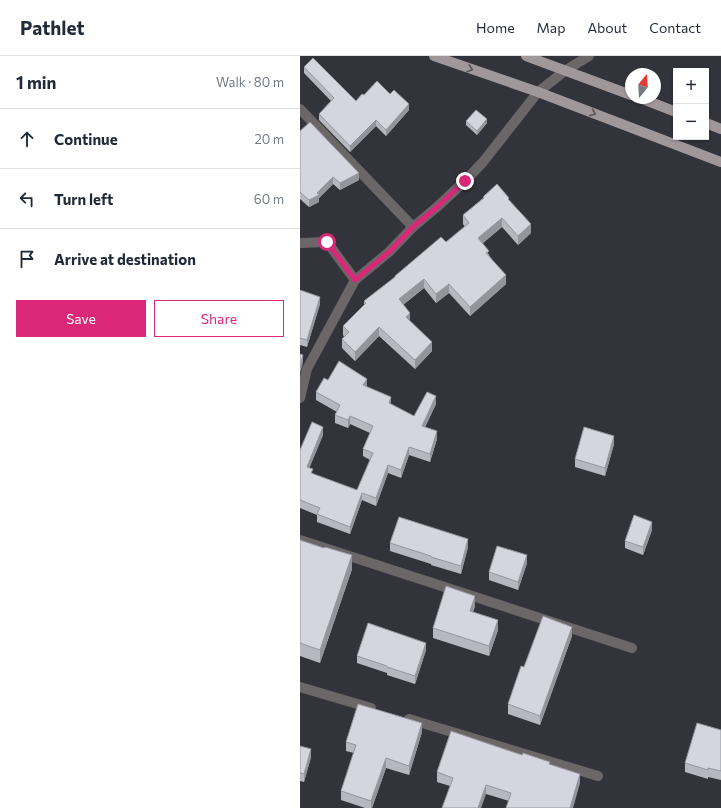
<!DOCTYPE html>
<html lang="en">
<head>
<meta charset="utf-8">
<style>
  :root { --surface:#fff; --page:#f6f6f7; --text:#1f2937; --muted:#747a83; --line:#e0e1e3; --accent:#db2777 }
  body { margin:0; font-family:Commissioner,sans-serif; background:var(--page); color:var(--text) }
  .controls { position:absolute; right:12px; top:12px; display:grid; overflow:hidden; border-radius:0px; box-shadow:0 1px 3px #0004 }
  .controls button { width:36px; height:36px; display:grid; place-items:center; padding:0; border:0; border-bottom:1px solid var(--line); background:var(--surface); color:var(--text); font:20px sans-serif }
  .compass { position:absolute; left:325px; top:12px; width:36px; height:36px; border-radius:50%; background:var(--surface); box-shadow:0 1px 3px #0004; rotate:18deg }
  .stop { position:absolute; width:12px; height:12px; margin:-9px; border:3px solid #db2777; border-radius:50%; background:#fff }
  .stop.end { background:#db2777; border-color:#fff; box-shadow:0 1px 4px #0008 }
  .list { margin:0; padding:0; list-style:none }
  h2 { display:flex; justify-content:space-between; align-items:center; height:52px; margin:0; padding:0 16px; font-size:17px }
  h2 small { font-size:13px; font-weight:400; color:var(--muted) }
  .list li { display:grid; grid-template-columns:26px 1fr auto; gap:12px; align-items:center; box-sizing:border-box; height:60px; padding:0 16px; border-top:1px solid var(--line) }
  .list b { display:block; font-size:15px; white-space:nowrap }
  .list em { font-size:13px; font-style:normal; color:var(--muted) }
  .actions { display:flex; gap:8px; padding:12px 16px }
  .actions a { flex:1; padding:9px 0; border:1px solid var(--accent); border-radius:0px; text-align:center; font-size:14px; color:var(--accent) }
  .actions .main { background:var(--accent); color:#fff }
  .icon { flex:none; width:22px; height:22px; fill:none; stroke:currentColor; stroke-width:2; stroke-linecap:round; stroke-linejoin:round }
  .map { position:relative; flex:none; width:421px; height:752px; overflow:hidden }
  header { display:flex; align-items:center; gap:24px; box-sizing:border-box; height:56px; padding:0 20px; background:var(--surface); border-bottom:1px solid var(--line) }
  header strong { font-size:19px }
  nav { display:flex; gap:22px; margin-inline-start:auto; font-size:14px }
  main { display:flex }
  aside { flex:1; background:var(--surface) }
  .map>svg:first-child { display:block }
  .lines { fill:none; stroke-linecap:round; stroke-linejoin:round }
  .minor { stroke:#6b6768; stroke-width:10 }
  .major { stroke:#a0979a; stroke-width:10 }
  .wall { fill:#b6b7c0 }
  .shaded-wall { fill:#94959c }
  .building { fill:#d4d5df; stroke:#94959c }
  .oneway { stroke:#575356 }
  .route { stroke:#db2777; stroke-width:5 }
</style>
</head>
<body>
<header>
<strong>Pathlet</strong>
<nav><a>Home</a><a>Map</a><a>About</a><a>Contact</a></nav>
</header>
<main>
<aside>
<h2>1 min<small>Walk · 80 m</small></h2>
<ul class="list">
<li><svg class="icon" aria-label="ahead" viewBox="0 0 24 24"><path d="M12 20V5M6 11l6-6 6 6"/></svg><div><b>Continue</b></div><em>20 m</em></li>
<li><svg class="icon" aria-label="left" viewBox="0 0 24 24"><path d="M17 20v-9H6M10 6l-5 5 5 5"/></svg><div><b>Turn left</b></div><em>60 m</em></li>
<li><svg class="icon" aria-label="arrive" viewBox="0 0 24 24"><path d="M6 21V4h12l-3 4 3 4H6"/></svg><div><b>Arrive at destination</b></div></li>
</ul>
<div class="actions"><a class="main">Save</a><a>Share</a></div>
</aside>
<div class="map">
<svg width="421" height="752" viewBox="0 0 421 752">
  <rect width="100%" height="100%" fill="#33343b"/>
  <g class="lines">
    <g class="minor">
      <path d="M0,53L113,171"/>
      <path d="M0,187L27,186L55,224"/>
      <path d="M0,342L7,313L55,224L89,196L113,171L137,151L165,125L183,106L238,36L266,14L289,0"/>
      <path d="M0,484L332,592"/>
      <path d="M0,631L71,652"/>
      <path d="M109,663L298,720"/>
    </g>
    <g class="major">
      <path d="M134,0L238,36L421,106"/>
      <path d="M226,0L331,39"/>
      <path d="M340,42L376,56"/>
      <path d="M406,67L421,73"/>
    </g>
  </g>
  <g class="wall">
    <path d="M4,11L56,45L64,39L90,38L109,54L86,80L76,70L50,96L19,64V58L31,45L4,17Z"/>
    <path d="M166,65L187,67L177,79L166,69Z"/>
    <path d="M0,75L59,124L40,134L33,128L19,142V146L9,151L0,143Z"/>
    <path d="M183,141L209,145L231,177L218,189L202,171L183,187L189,199L206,228L170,260L149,237L136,247L124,232L103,249L110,265L132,295L115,313L79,280L55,305L42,292V283L44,281L43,279V270L64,249V245L95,221V220L146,186L165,171L163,168V159L183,142Z"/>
    <path d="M0,234L20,248L7,291L0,289Z"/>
    <path d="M28,324L67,331L91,348L114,360L136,348L125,371L137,383L130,406L109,399L101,422L88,417L76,450L62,444L50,478L17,466V459L0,452V394L23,379L9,412L13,418L57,434L70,404L63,400V393L70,377L50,368L48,372L35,367V359L37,356L16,344V336Z"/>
    <path d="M314,388L305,420L275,411V403Z"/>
    <path d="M352,474L343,499L325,492V485Z"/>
    <path d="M0,484L52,513L20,607L0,600Z"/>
    <path d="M90,487L168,491L161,518L131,509V508L90,495Z"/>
    <path d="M227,507L218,534L189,524V516Z"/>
    <path d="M175,550L173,556L198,574L189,600L133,582V572Z"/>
    <path d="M272,580L240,669L208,658V648L224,611Z"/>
    <path d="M126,594L115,628L87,619V617L57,607V600Z"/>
    <path d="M421,674V724L408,721V723L385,716V707Z"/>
    <path d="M122,676L109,719L86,712L72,752H65L41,744V735L54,697L46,695V686Z"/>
    <path d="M0,690L11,701L4,726L0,725Z"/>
    <path d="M250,708L280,727L209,745L186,738L150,730L137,726V716Z"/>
  </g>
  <g class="shaded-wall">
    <path d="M109,48V54L86,80V74Z"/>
    <path d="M187,63V67L177,79V75Z"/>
    <path d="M76,64V70L50,96V90Z"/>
    <path d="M59,117V124L40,134V127Z"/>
    <path d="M33,121V128L19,142V146L9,151V144L17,137Z"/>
    <path d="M202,162V171L178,191V182Z"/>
    <path d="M231,168V177L218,189V180Z"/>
    <path d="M206,219V228L170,260V251Z"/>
    <path d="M124,223V232L99,252V243Z"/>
    <path d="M149,228V237L136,247V238Z"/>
    <path d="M20,241V248L7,291V284Z"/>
    <path d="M110,257V266L106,261Z"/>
    <path d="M79,271V280L55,305V296Z"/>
    <path d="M132,286V295L115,313V304Z"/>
    <path d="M3,299V307L0,317V310Z"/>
    <path d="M67,323V331L63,329Z"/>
    <path d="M136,340V348L122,378V370Z"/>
    <path d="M91,341V349L89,347Z"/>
    <path d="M50,360V368L48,372V364Z"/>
    <path d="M23,371V379L7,418V411Z"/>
    <path d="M137,375V383L130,406V398Z"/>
    <path d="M314,380V388L305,420V412Z"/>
    <path d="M109,391V399L101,422V414Z"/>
    <path d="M88,409V417L76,450V442Z"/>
    <path d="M62,437V444L50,478V471Z"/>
    <path d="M352,466V474L343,499V491Z"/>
    <path d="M168,483V491L161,518V510Z"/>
    <path d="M52,499V513L20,607V594Z"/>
    <path d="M227,499V507L218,534V526Z"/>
    <path d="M175,540V550L170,565V555Z"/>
    <path d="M198,564V574L189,600V590Z"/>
    <path d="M272,571V580L240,669V660Z"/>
    <path d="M126,587V594L115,628V620Z"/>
    <path d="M122,667V676L109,719V710Z"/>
    <path d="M11,693V701L4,726V718Z"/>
    <path d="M86,702V712L72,752H71V745Z"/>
    <path d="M280,718V727L273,752H270Z"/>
    <path d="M186,729V738L181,752H178Z"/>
  </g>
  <g class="building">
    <path d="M13,2L56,45L62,38L64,39L77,25L90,38L94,34L109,48L86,74L76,64L50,90L19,58L34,42L4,11Z"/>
    <path d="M176,54L187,63L177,75L166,65Z"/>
    <path d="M10,66L59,117L40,127L33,121L17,137L19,139L9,144L0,136V75Z"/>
    <path d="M197,128L209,142L208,143L231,168L218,180L202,162L178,182L189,195L186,197L206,219L170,251L149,228L136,238L124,223L99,243L110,257L106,261L132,286L115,304L79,271L55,296L42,283L49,276L43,270L66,247L64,245L95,221V220L141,181L146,186L169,167L163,159L184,142L183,141Z"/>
    <path d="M0,234L20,241L7,284L0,282Z"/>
    <path d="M0,298L3,299L0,310Z"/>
    <path d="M39,305L67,323L63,329L91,341L89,347L114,360L127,336L136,340L122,370L137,375L130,398L109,391L101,414L88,409L76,442L62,437L50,471L17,458L20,452L0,444V394L12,366L23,371L7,411L13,413L11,417L57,434L73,397L63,393L73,370L50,360L48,364L35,359L40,349L16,336L24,322L28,324Z"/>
    <path d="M284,371L314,380L305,412L275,403Z"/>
    <path d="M334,459L352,466L343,491L325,485Z"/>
    <path d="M99,461L168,483L161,510L131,501V500L90,487Z"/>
    <path d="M0,484L24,492L25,491L52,499L20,594L0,587Z"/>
    <path d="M197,490L227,499L218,526L189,516Z"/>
    <path d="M146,530L175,540L170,555L198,564L189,590L133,572Z"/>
    <path d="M243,560L272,571L240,660L208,648L221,610L224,611Z"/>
    <path d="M68,567L126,587L115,620L87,611V610L57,600Z"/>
    <path d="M58,648L122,667L109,710L86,702L71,745L41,735L56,689L46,686Z"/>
    <path d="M397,667L421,674V715L408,712V714L385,707Z"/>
    <path d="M151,675L222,699L223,697L250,706L249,708L280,718L270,752H206L211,737L186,729L178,752H142L153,722L137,716Z"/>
    <path d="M0,690L11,693L4,718L0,717Z"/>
  </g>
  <defs><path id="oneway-chevron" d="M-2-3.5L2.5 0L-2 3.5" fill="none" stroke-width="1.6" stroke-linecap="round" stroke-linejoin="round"/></defs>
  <g class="oneway">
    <use href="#oneway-chevron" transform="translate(170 13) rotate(19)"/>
    <use href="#oneway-chevron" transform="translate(293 57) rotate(21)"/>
  </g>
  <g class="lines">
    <path class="route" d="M27,186L55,224L89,196L113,171L137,151L165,125"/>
  </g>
</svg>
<div class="controls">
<button>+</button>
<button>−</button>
</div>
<svg class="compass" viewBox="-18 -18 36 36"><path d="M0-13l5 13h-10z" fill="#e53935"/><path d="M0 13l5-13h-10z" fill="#747a83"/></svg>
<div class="stop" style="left:27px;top:186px"></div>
<div class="stop end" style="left:165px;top:125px"></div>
</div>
</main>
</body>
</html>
